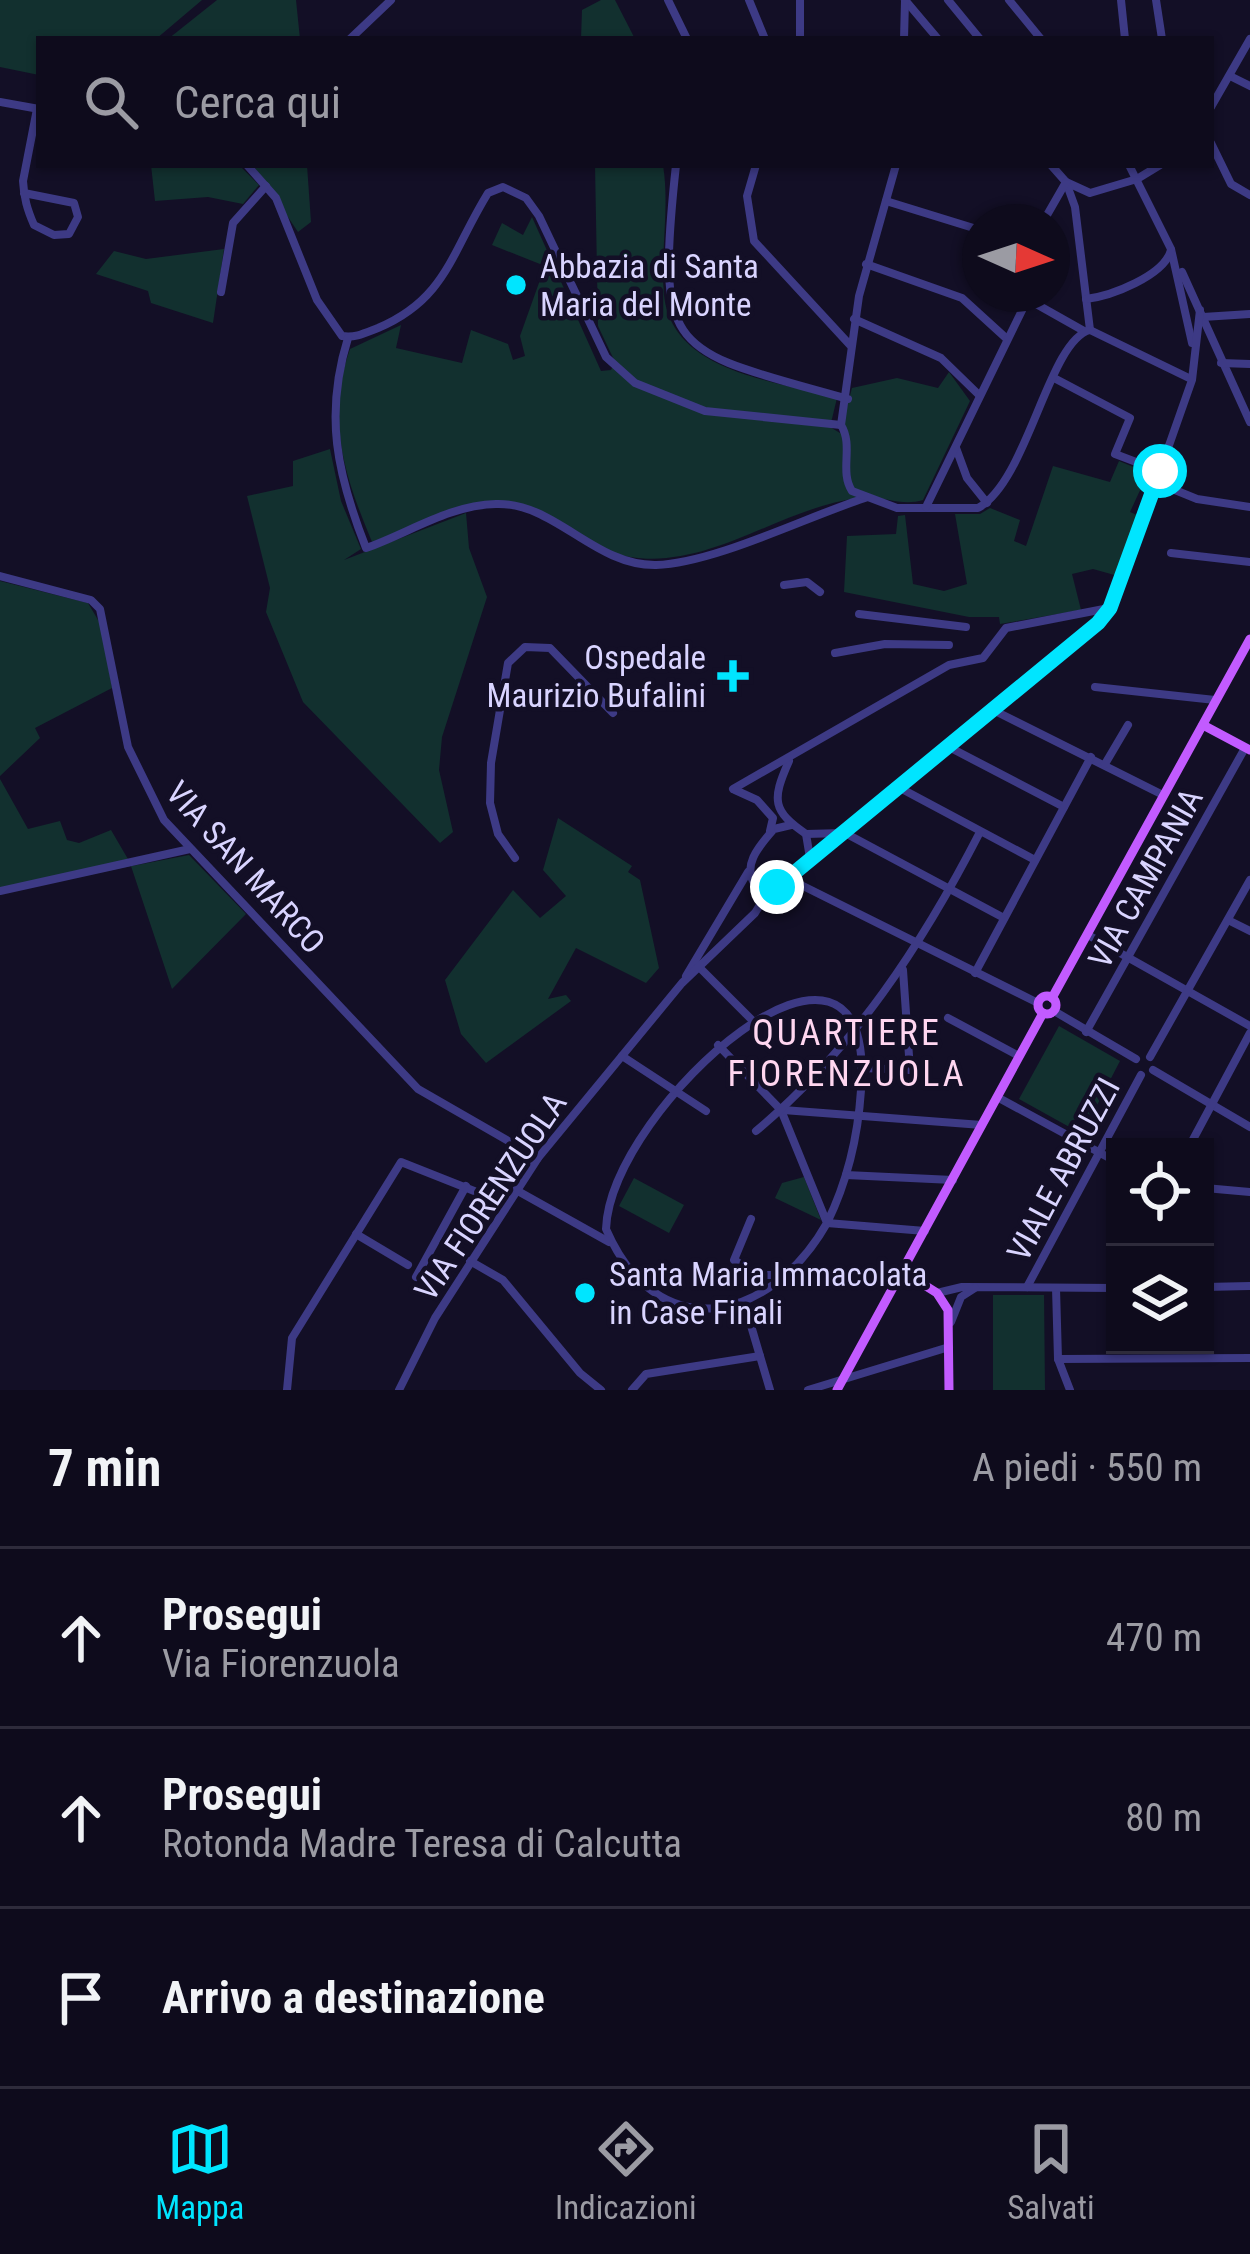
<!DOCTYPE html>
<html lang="it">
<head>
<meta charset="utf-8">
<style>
  :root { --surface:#0e0b1c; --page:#171425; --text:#f1f3f6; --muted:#9b9ba3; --line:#2e2b3b; --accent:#00e5ff }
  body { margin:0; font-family:"Roboto Condensed",sans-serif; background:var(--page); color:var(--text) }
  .controls { position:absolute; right:36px; bottom:36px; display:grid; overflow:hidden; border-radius:0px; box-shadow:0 3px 9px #0004 }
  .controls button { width:108px; height:108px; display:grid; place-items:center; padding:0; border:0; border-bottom:3px solid var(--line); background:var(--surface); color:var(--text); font:60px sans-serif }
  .compass { position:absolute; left:962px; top:204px; width:108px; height:108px; border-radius:50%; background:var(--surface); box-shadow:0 3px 9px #0004; rotate:93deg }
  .stop { position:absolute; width:36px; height:36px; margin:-27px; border:9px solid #00e5ff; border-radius:50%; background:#fff }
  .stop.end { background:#00e5ff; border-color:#fff; box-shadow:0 3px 12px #0008 }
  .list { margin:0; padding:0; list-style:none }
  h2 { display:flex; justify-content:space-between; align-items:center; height:156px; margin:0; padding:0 48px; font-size:51px }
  h2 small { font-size:39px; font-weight:400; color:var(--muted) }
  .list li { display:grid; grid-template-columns:78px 1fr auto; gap:36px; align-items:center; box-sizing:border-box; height:180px; padding:0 48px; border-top:3px solid var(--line) }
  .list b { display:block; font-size:45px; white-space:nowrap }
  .list p { margin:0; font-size:39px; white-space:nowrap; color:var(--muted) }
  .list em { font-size:39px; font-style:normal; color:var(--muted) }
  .icon { flex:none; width:66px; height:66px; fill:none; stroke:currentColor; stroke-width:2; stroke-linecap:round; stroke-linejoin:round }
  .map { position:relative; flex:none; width:1250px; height:1390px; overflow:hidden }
  .search { position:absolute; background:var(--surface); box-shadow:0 3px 9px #0004; left:36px; right:36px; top:36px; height:132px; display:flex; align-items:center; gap:30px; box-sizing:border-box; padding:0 42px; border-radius:0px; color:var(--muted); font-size:45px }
  .sheet { height:696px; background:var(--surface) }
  nav { display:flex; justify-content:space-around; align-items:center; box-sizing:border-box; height:168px; border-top:3px solid var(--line); background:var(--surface); font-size:33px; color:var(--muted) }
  nav a { display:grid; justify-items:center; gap:6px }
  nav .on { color:var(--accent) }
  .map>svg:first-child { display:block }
  .green { fill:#12302f }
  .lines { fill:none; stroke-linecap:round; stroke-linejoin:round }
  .minor { stroke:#3d3a85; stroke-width:8 }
  .major { stroke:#c25bff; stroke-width:9 }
  .route { stroke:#00e5ff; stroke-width:15 }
  .poi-dot { fill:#00e5ff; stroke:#130f26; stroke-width:4.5 }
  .labels { text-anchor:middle; stroke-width:9; stroke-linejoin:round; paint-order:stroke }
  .poi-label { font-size:33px; fill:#d9d4ff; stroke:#130f26; text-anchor:start }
  .street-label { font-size:33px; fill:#d9d4ff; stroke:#130f26 }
  .neighbourhood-label { font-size:36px; letter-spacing:3px; fill:#ffd6f0; stroke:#130f26 }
</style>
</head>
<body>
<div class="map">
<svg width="1250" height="1390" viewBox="0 0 1250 1390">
  <rect width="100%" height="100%" fill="#130f26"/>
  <g class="green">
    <path d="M0,0H202L156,39H39V75L0,67Z"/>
    <path d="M217,0H296L300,39H168Z"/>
    <path d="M601,0H615L635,39H581L582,10Z"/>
    <path d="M151,165H239L259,185L243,204L208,197L155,201Z"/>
    <path d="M253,165H307L311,222L298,232Z"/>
    <path d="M595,165H663C670,209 660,252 664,295C672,373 778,381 837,398L830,427L840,433L852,388L897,378L938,388L949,372L970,401L923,500C901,507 882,495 860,498C783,506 711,570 630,557C595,552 572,522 540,512C481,493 426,522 372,542C345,477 325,419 350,349L401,325L396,348L462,363L471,330L508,344L513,360L525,356L520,336L545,266L492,245L502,223L523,235L532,217L601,371L611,370L615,362L598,326Z"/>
    <path d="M224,249L213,323L151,303L148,291L96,274L114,251L146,259Z"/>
    <path d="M330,449L341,501L361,549L344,560L466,513L469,548L487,597L442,737L439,770L453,832L440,843L303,702L266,612L270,588L247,496L293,486V461Z"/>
    <path d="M1119,461L1148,473L1130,512L1137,515L1118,576L1093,569L1072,574L1081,610L1000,624L999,617H969L844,592L847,536L896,534L898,516L905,515L913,584L944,591L967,584L955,514H980L990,508L1020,520L1014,541L1026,546L1053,466L1110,482Z"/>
    <path d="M0,581L88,603L101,625L112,688L35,728L40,738L0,776Z"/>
    <path d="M0,779L28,829L60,821L67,840L79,843L111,830L132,866L189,855L246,914L172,989L131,866L0,894Z"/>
    <path d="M558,818L632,866L628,872L640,880L659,968L646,983L576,948L548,999L566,995L571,1001L486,1063L461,1034L445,980L513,890L540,918L566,896L543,870Z"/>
    <path d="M1059,1026L1120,1061L1082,1134L1019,1099Z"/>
    <path d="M804,1177L821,1220L775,1198L782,1183Z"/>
    <path d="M634,1178L684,1205L669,1233L619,1206Z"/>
    <path d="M993,1295H1044L1045,1390H993Z"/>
  </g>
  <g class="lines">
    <g class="minor">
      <path d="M668,0L687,39"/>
      <path d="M749,0L765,39"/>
      <path d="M905,0L938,39"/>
      <path d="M948,0L980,39"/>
      <path d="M1009,0L1041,39"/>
      <path d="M1121,0L1125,39"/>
      <path d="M1156,0L1162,39"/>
      <path d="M350,39L391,0"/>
      <path d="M800,39V0"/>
      <path d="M904,39L905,1"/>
      <path d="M1230,76L1250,86"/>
      <path d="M0,102L39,109"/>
      <path d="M1211,107L1250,39"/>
      <path d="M1211,143L1231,184L1250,195"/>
      <path d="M247,165L276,198L317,300L342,336C356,338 365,333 378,328C446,299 451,253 488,193L503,187L526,198L539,216L606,357L635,383L705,411L841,425"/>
      <path d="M676,165C655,359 671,349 848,399"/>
      <path d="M756,165L747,196L754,241L850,345"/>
      <path d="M1051,165L1066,182L1090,193L1137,179L1160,165"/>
      <path d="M1129,165L1171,249L1192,343"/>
      <path d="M1066,182L1075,207L1090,330"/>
      <path d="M24,193L74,203L78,217L69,234L54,235L34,225C27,209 24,198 23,181L37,109"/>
      <path d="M886,201L980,230"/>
      <path d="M1043,222L1066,182"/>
      <path d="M866,264L962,298L1007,339"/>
      <path d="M1182,272L1250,422"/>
      <path d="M221,292L233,223L266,186"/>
      <path d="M1086,299C1111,296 1164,276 1171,250"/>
      <path d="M1029,300L1084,331"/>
      <path d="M1203,317L1250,314"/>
      <path d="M854,319L941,358L979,395"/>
      <path d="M1090,330L1191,379"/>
      <path d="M348,338C324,415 337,474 366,548C409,533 449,505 496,504C555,502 594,566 656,565C715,563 806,517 865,498"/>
      <path d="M1221,363L1250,364"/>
      <path d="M1054,378L1130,418L1115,454L1160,471"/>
      <path d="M841,425C854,446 839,471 852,491L897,508H978C1028,481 1048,341 1090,330"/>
      <path d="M841,425L859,296L896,165"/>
      <path d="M956,448L967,478L987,503"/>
      <path d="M1170,488L1197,499L1250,507"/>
      <path d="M926,507L1030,294"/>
      <path d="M1171,553L1250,562"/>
      <path d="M0,576L91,600L100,609L128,747L164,820L418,1089L538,1158"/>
      <path d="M784,585L807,582L820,592"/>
      <path d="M859,614L966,627"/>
      <path d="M835,653L885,644L949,645"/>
      <path d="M1095,687L1215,700"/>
      <path d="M993,710L1163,795"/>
      <path d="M947,746L1064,807"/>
      <path d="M789,761C771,801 773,811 806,834L810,858L777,887H757C740,867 759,846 774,829L791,825"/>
      <path d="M1105,764L1128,725"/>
      <path d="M900,788L1035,860"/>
      <path d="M733,789L949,665L983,658L1006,628L1109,608"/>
      <path d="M735,790L757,800L773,818L770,831"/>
      <path d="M845,833L1004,918"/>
      <path d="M806,834L843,833"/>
      <path d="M515,858L498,834L490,803L491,763L508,663L525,647L550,648L613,713"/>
      <path d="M810,858L1081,640L1110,608L1160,471L1192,380L1200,310"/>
      <path d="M789,879L1038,1003"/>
      <path d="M0,891L190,849"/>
      <path d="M1228,920L1250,931"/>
      <path d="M1088,935L1250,1026"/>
      <path d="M699,967L752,1020"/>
      <path d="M975,973L1091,757"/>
      <path d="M686,976L748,872"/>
      <path d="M1054,1011L1136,1059"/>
      <path d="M948,1018L1019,1056"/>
      <path d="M1086,1032L1245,748"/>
      <path d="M718,1045L781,1110L827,1223C771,1322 658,1349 606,1229C610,1107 877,870 861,1090C858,1137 848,1180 827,1223L925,1231"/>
      <path d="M622,1056L706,1111"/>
      <path d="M1150,1057L1250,880"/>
      <path d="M863,1068L910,1070L903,970"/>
      <path d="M1153,1070L1250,1127"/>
      <path d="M997,1097L1115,1161"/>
      <path d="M783,1110L982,1125"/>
      <path d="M756,1131C853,1050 923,943 980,832"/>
      <path d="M1189,1147L1250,1033"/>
      <path d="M846,1175L953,1180"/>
      <path d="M1205,1188L1250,1192"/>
      <path d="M516,1190L609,1242"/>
      <path d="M751,1219L734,1260L758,1275H783"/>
      <path d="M356,1234L408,1265"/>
      <path d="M470,1261L503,1280L580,1373L601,1390"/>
      <path d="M416,1277L466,1186"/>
      <path d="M1027,1287L1141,1075"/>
      <path d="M1205,1287L1250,1286"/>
      <path d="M1056,1288L1058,1359L1070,1390"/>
      <path d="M937,1293L962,1287L1115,1288"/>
      <path d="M744,1302L770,1390"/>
      <path d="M951,1322L961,1297L975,1288"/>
      <path d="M1058,1359L1250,1358"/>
      <path d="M287,1390L292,1338L401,1162L507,1204"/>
      <path d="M399,1390L435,1318L538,1158L682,983L755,913L769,890"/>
      <path d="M632,1390L646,1374L760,1356"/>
      <path d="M808,1390L949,1347"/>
    </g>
    <g class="major">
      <path d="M1203,725L1250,750"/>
      <circle cx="1047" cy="1005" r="9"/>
      <path d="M1052,998L1250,639"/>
      <path d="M902,1271L937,1293L948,1310L949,1390"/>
      <path d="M837,1390L1043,1013"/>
    </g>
  </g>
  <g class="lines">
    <path class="route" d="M777,887L1098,623L1110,608L1160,471"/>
  </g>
  <g class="poi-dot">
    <circle cx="516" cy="285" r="12"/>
    <path d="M727 658h12v12h12v12h-12v12h-12v-12h-12v-12h12z"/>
    <circle cx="585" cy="1293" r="12"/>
  </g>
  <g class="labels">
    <g class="poi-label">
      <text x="540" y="278">Abbazia di Santa<tspan x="540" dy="38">Maria del Monte</tspan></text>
      <text x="706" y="669" text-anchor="end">Ospedale<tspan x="706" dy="38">Maurizio Bufalini</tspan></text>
      <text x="609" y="1286">Santa Maria Immacolata<tspan x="609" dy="38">in Case Finali</tspan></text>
    </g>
    <g class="street-label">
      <text transform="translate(246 867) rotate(48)" y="12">VIA SAN MARCO</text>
      <text transform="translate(1145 878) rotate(-61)" y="12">VIA CAMPANIA</text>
      <text transform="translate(1063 1169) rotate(-62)" y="12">VIALE ABRUZZI</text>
      <text transform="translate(490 1196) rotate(-56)" y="12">VIA FIORENZUOLA</text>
    </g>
    <g class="neighbourhood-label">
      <text x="847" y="1045">QUARTIERE<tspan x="847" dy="41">FIORENZUOLA</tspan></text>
    </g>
  </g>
</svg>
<div class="controls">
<button><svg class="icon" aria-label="locate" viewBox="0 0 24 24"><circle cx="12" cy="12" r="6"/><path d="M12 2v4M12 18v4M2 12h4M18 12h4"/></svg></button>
<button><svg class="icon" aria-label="layers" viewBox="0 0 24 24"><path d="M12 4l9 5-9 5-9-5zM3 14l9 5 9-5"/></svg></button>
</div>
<svg class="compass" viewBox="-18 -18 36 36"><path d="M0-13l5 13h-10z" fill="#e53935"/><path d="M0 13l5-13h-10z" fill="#9b9ba3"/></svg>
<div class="stop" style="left:1160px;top:471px"></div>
<div class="stop end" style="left:777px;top:887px"></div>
<div class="search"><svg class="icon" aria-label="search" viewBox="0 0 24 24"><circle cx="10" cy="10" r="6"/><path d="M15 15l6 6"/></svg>Cerca qui</div>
</div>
<section class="sheet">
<h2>7 min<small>A piedi · 550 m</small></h2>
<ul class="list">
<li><svg class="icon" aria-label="ahead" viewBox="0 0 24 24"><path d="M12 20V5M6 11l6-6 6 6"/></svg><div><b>Prosegui</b><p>Via Fiorenzuola</p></div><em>470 m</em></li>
<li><svg class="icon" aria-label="ahead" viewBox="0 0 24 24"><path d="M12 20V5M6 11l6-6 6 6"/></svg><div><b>Prosegui</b><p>Rotonda Madre Teresa di Calcutta</p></div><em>80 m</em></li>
<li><svg class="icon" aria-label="arrive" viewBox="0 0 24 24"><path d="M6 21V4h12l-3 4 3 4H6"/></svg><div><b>Arrivo a destinazione</b></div></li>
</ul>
</section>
<nav>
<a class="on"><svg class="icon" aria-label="map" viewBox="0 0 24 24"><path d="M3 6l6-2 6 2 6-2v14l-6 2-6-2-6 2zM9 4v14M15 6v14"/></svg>Mappa</a>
<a><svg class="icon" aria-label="directions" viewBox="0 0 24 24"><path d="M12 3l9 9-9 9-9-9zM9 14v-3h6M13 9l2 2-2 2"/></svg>Indicazioni</a>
<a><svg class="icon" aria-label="saved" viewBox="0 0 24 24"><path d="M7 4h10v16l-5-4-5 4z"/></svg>Salvati</a>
</nav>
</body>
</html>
